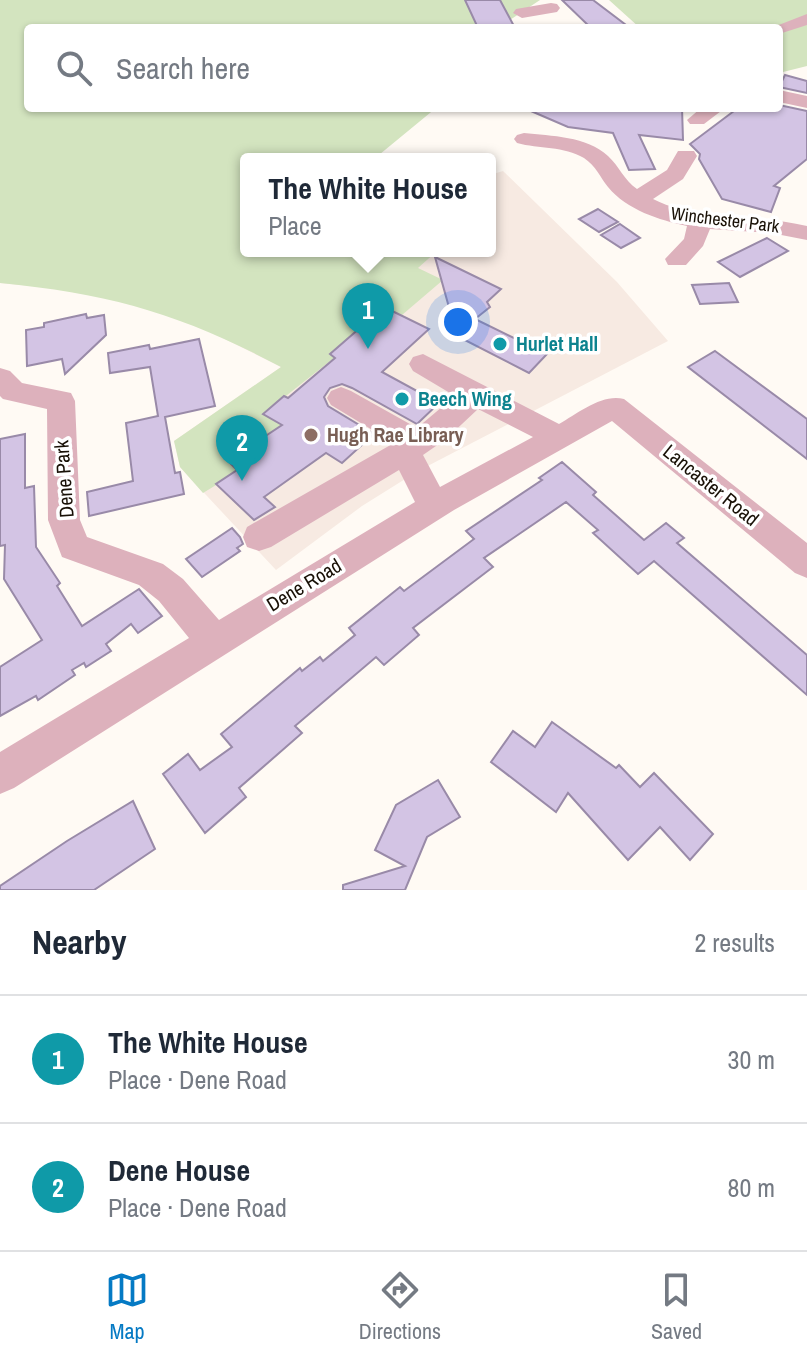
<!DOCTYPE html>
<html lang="en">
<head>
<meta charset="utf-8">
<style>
  :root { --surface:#fff; --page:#f6f6f7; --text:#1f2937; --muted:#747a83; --line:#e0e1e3; --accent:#057ac4 }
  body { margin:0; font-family:"Archivo Narrow",sans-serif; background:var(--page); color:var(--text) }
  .you { position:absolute; left:458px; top:322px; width:28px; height:28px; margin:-20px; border:6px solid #fff; border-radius:50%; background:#1a73e8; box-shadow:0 0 0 12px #1a73e833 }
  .badge { display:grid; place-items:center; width:52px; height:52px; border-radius:50%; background:var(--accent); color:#fff; font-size:26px; font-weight:700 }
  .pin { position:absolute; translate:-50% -66px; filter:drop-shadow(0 2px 4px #0008) }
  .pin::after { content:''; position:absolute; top:42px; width:28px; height:24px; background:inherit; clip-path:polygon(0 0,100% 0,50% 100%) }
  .popup { position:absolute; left:240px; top:153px; width:256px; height:104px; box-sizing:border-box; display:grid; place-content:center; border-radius:8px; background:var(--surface); filter:drop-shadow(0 2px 6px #0005); font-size:26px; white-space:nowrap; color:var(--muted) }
  .popup b { font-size:30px; color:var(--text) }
  .popup::after { content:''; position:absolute; left:50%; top:100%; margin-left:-16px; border:16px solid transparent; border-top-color:var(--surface) }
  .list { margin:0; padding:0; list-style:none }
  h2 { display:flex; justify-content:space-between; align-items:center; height:104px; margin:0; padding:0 32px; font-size:34px }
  h2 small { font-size:26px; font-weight:400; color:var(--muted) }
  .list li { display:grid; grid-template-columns:52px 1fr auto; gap:24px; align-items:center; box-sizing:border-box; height:128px; padding:0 32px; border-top:2px solid var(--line) }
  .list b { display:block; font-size:30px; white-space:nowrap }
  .list p { margin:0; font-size:26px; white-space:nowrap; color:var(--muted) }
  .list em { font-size:26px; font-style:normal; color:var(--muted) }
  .icon { flex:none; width:44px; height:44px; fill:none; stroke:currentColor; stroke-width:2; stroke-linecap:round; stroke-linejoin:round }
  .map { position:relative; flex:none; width:807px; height:890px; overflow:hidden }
  .search { position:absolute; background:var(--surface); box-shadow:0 2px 6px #0004; left:24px; right:24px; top:24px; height:88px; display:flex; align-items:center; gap:20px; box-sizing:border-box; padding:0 28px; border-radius:8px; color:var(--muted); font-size:30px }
  .sheet { height:360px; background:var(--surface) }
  nav { display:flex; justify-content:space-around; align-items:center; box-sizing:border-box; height:112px; border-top:2px solid var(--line); background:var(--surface); font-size:22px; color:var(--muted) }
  nav a { display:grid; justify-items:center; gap:4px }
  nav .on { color:var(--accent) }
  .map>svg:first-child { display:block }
  .education { fill:#f7eae2 }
  .green { fill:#d3e4bf }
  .building { fill:#d3c4e4; stroke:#998aa8; stroke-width:2 }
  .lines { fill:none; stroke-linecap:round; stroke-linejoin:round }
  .minor { fill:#ddb1bc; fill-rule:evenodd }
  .culture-dot { fill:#0f9aa8; stroke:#fff; stroke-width:3 }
  .education-dot { fill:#8d6e63; stroke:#fff; stroke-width:3 }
  .labels { text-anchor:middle; stroke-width:7; stroke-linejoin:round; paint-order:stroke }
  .far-street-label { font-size:18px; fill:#181006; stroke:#fff }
  .culture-label { font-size:20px; font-weight:bold; fill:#0d838f; stroke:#fff; text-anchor:start }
  .education-label { font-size:20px; font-weight:bold; fill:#785e54; stroke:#fff; text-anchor:start }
  .street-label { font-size:20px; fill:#181006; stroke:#fff }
</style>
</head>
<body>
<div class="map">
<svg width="807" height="890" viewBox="0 0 807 890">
  <rect width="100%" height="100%" fill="#fffaf4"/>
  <path class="education" d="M246,159V251H490V175L503,171L617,282L668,341L418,471L362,506L276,570L180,467L174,441L281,367L189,321L144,307L66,289L0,283V199Z"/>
  <g class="green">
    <path d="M0,0H540L498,28H28V108H436L374,159H246V251H437L418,268L443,280L402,315L384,307L330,354L334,358L263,414L298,435L203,493L180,467L174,441L281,367C181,314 112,294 0,283Z"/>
    <path d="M609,0H807V66L779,73V28H640Z"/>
  </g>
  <g class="building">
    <path d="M465,0H500L515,28H478Z"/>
    <path d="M562,0H593L630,28H591Z"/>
    <path d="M785,75L807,81V93L779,87Z"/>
    <path d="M779,105L807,111V159L774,186L780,188L771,212L722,199L699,159L700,154L690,144L738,108H779Z"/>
    <path d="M524,108H682L683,140L639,135L655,169L629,170L613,133L568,127Z"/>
    <path d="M598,209L618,222L599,232L579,219Z"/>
    <path d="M620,224L640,238L621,248L601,235Z"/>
    <path d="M767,238L788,251L740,277L718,262Z"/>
    <path d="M435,257L501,289L487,302L490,307L475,319L547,354L529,373L457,336Z"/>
    <path d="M729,283L738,302L700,304L692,285Z"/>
    <path d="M384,307L429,329L382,372L439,403L417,424L352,388L342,384L330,388L324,397L328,406L374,434L342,463L326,453L264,497L275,507L254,520L216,484L237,470L228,461L282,425L263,414L284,396L288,398L335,358L330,354Z"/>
    <path d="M86,314L87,318L104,315L106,335L65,374L62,359L27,366L26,330L44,327V323Z"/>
    <path d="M199,339L215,406L165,417L175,473L180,472L184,494L89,516L87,492L133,481L126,423L158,416L150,367L110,373L108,353L149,345L150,349Z"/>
    <path d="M715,351L807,419V459L688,367Z"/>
    <path d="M25,434V488L34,486L36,547L60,583L57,586L82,626L139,589L162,616L138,633L131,624L106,644L111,651L86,667L84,663L72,670L75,675L38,700L36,696L0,716V667L42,640L4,579L5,545L0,546V439Z"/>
    <path d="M562,462L596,492L593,495L644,540L666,523L684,538L677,543L807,655V695L654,561L638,574L593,533L598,530L566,502L484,558L493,567L413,628L419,635L384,665L376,657L295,726L302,733L239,788L246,797L205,833L163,774L188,754L200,770L232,747L221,734L300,668L302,671L320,657L323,661L355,635L349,628L400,587L404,591L474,539L466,531L542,480L539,478Z"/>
    <path d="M232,528L240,537L243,544L237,548L240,551L202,577L186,559Z"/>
    <path d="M552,722L616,768L619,765L640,787L654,773L713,834L690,860L660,827L628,860L568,793L556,812L491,762L513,731L535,747Z"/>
    <path d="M438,780L460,817L427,837L405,890H343V885L405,866L375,850L396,805Z"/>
    <path d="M133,801L155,849L94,890H0V886L67,841Z"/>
  </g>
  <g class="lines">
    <g class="minor">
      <path d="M551,3L557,4L560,8L557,12L522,18L513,13L516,9Z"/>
      <path d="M807,14V25L779,34V28H771Z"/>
      <path d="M779,90L807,96V108L779,102Z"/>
      <path d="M701,108H725L704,124H690L687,120Z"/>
      <path d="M524,133C551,136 587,136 608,156C619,166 624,180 637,189L667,170L678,151H694L697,156L683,179L653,199C700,223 755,213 807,226V240L771,233L710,229L703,246L686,265H668L665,259L684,239L687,226C659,220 627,210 608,187C600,177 596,166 584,158C564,146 539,149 517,143L514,139L517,135Z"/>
      <path d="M423,354L559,424C578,413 603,393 624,399L807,543V578L795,573L612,421L454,510L14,788L0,794V752L189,638L159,601L139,585L62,557L48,520L47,409L3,399L0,396V368L10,371L22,383L71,393L75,401L80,520L87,537L163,564L183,579L219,620L415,502L399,470L271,547L259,551L247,547L243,537L247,527L394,443L331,405L327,398L331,391L341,387L351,391L417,428L455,396L413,371L409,364L413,357ZM478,409L533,437L440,487L423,455L446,439Z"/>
    </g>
  </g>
  <g class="culture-dot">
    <circle cx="500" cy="344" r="8"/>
    <circle cx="402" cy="399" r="8"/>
  </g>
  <circle class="education-dot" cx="311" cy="435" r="8"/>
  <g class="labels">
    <g class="far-street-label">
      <text transform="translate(725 220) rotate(7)" y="6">Winchester Park</text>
    </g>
    <g class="culture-label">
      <text x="516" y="351">Hurlet Hall</text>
      <text x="418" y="406">Beech Wing</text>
    </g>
    <g class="education-label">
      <text x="327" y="442">Hugh Rae Library</text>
    </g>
    <g class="street-label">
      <text transform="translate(64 479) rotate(-94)" y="7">Dene Park</text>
      <text transform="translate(711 485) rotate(39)" y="7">Lancaster Road</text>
      <text transform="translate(304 585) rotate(-31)" y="7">Dene Road</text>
    </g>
  </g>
</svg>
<div class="you"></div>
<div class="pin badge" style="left:368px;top:349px;background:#0f9aa8">1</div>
<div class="popup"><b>The White House</b>Place</div>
<div class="pin badge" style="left:242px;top:481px;background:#0f9aa8">2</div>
<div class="search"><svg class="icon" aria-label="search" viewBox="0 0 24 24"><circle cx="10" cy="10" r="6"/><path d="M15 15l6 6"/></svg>Search here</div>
</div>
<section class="sheet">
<h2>Nearby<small>2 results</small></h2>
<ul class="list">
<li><span class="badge" style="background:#0f9aa8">1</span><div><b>The White House</b><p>Place · Dene Road</p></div><em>30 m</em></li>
<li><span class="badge" style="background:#0f9aa8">2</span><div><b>Dene House</b><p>Place · Dene Road</p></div><em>80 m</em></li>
</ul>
</section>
<nav>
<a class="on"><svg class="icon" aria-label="map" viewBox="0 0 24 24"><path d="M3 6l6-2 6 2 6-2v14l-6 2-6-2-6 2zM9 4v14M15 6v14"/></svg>Map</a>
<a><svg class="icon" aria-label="directions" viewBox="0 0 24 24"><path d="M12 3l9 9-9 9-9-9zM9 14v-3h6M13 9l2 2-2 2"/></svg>Directions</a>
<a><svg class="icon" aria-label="saved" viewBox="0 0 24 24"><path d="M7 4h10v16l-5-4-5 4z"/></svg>Saved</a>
</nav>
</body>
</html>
